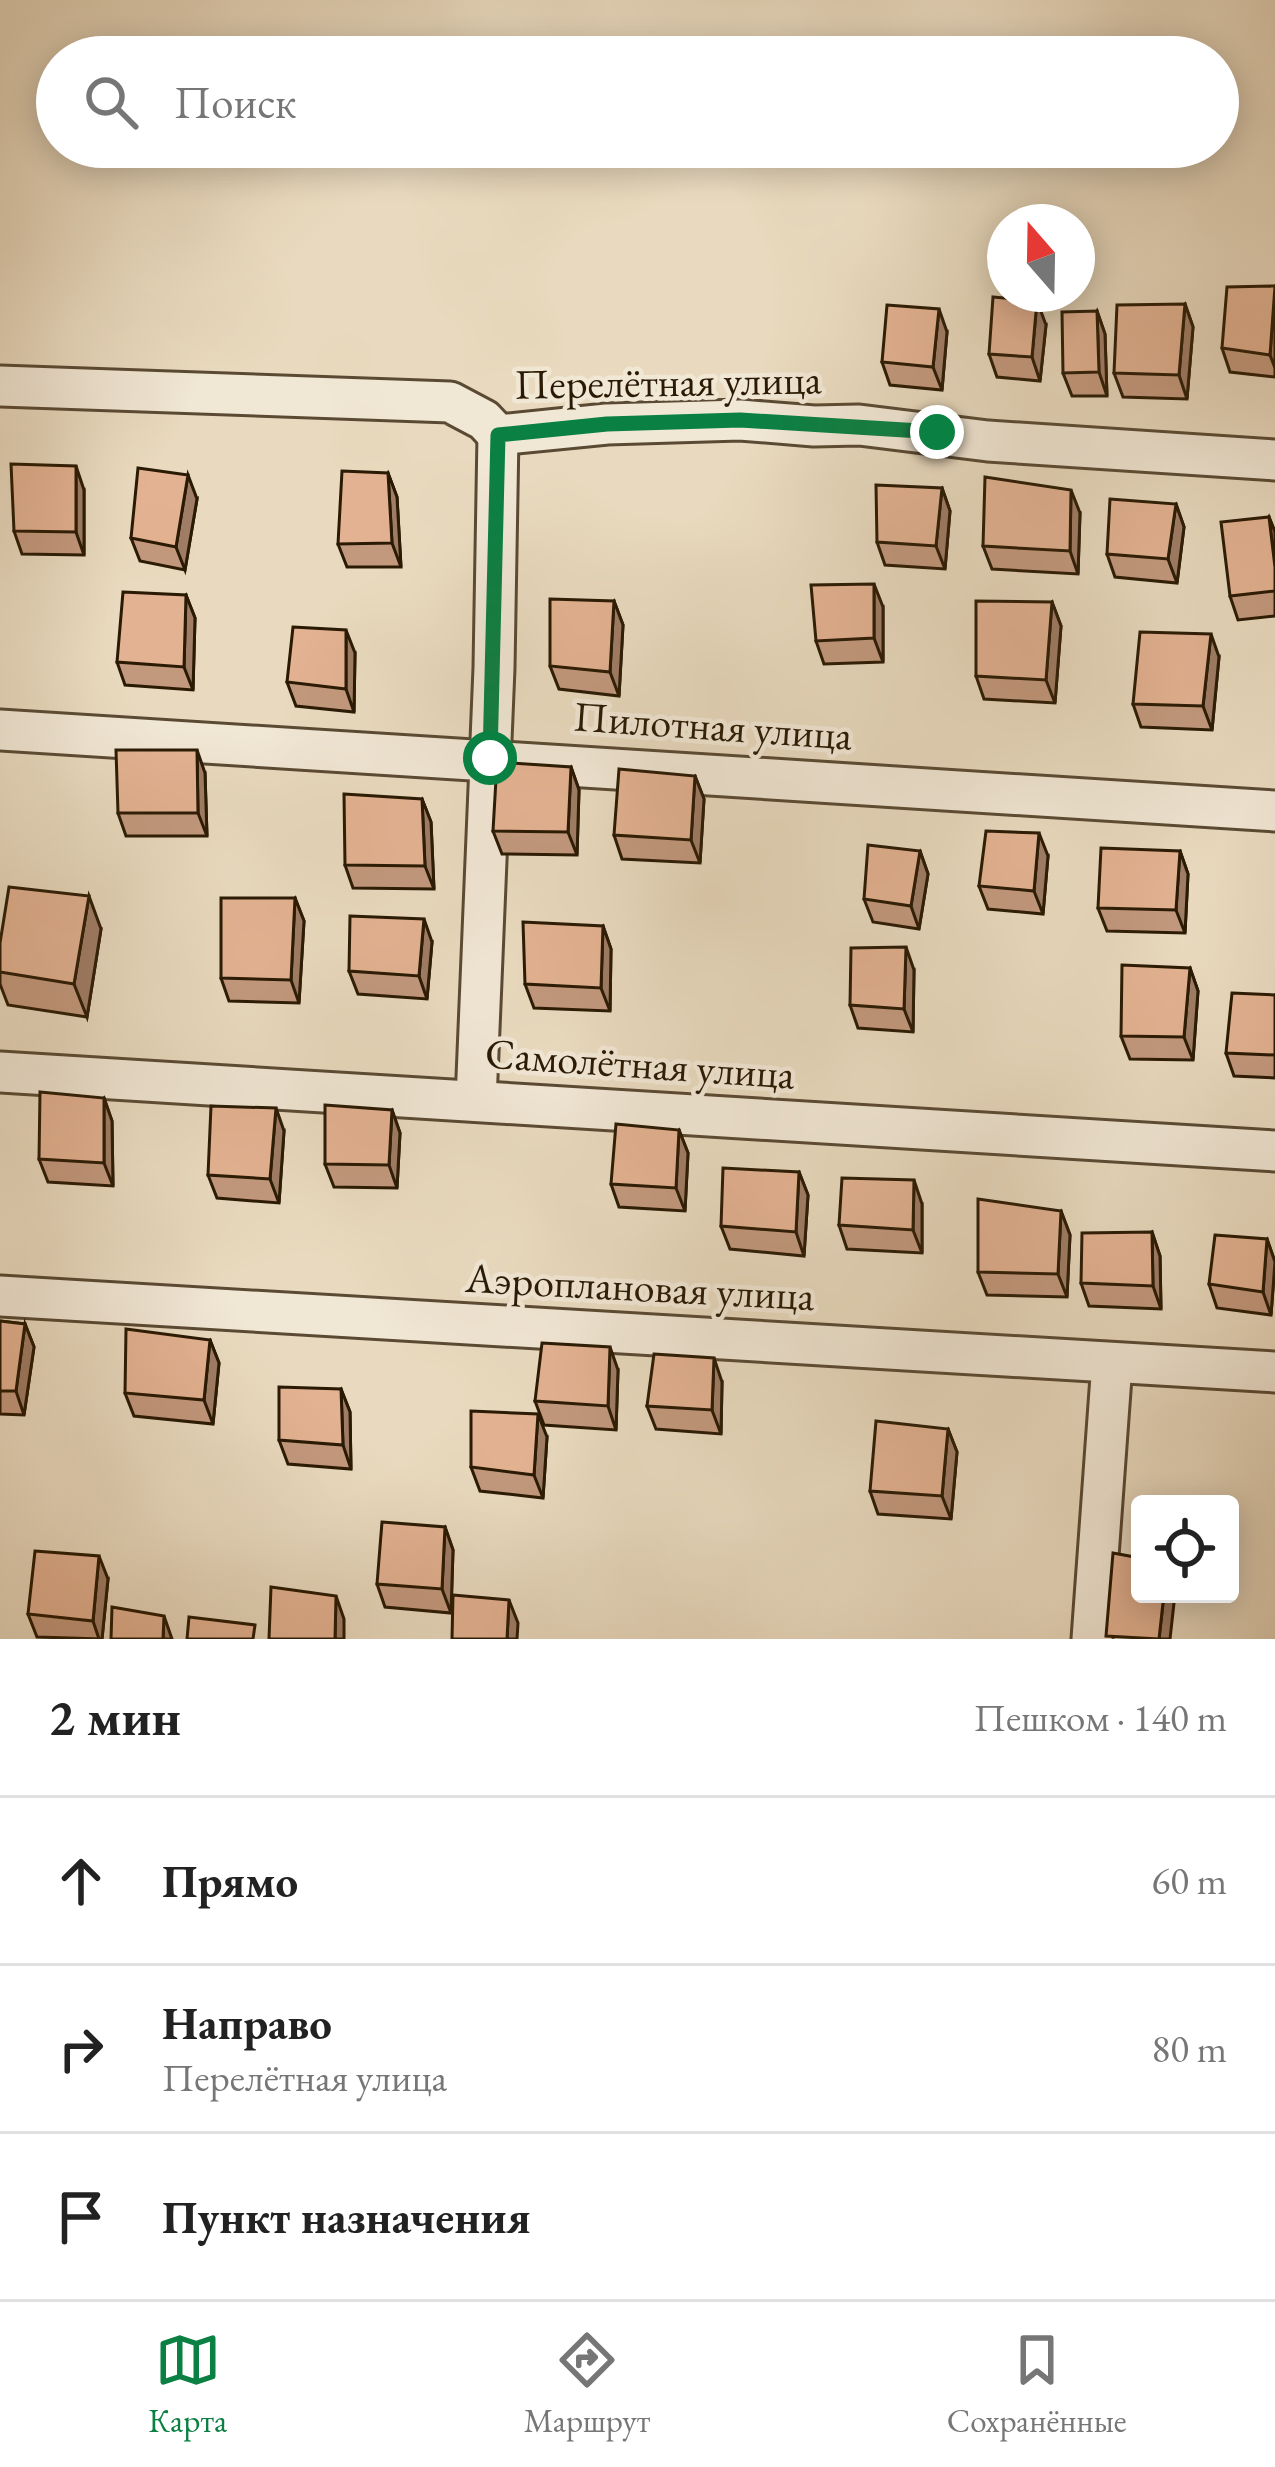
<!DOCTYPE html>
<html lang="ru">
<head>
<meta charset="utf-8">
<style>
  :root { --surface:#fff; --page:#f6f6f6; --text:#222; --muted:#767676; --line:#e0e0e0; --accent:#0b8043 }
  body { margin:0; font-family:"EB Garamond",serif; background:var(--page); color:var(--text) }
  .controls { position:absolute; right:36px; bottom:36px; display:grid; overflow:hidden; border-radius:12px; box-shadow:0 6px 30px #0003 }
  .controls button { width:108px; height:108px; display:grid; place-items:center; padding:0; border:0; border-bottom:3px solid var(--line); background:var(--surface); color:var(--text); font:60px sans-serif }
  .compass { position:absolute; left:987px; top:204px; width:108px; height:108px; border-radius:50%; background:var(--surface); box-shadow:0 6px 30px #0003; rotate:340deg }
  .stop { position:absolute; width:36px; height:36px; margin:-27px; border:9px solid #0b8043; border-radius:50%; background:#fff }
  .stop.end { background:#0b8043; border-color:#fff; box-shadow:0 3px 12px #0008 }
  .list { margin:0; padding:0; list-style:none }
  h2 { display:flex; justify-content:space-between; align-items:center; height:156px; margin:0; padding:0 48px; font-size:51px }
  h2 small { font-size:39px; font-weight:400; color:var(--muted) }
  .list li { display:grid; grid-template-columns:78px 1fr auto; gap:36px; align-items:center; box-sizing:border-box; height:168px; padding:0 48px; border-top:3px solid var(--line) }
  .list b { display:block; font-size:45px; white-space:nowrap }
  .list p { margin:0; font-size:39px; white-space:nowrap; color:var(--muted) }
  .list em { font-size:39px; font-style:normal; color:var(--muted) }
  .icon { flex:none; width:66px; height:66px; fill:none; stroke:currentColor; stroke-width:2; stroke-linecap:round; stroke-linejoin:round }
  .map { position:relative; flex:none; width:1275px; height:1639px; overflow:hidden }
  .search { position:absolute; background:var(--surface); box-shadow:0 6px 30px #0003; left:36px; right:36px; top:36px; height:132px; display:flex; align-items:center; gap:30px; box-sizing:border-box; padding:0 42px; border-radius:66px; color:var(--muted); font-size:45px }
  .sheet { height:660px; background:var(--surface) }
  nav { display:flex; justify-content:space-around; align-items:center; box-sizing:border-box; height:168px; border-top:3px solid var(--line); background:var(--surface); font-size:33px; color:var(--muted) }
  nav a { display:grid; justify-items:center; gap:6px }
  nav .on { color:var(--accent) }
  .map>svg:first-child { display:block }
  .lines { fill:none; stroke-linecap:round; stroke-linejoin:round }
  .minor-casing { stroke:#5a4a33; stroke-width:45 }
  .minor { stroke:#f1e7d5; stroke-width:39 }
  .wall { fill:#c3997e; stroke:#2a1a04; stroke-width:3 }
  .shaded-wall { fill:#9f7d66; stroke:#2a1a04; stroke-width:3 }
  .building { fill:#e3b292; stroke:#2a1a04; stroke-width:3 }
  .route { stroke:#0b8043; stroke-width:15 }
  .labels { text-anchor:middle; stroke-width:9; stroke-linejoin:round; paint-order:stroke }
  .street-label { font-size:42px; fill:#2a1a04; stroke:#f1e7d5 }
</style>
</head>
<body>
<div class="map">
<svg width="1275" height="1639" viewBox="0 0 1275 1639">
  <rect width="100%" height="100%" fill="#e9dabf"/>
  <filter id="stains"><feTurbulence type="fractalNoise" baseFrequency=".00167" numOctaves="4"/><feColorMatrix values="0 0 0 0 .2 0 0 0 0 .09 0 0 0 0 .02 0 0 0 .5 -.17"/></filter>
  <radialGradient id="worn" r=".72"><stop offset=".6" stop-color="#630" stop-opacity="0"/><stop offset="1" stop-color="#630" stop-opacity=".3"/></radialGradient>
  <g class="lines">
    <g class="minor-casing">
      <g id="minor">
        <path d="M0,386L450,402L484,420L498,435L607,424L740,420L814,426L859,425L988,441L1275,460"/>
        <path d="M0,730L1275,811"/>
        <path d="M0,1072L1275,1151"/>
        <path d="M476,1101L494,668L498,435"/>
        <path d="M0,1296L1275,1372"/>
        <path d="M1092,1639L1112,1363"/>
      </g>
    </g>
    <use href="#minor" class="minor"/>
  </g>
  <g class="wall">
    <path d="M1275,286V377L1230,372L1222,348Z"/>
    <path d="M1185,304L1193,327L1187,399L1123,397L1114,373Z"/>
    <path d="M1097,311L1105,334L1107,396H1072L1063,373Z"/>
    <path d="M1046,325L1040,381L997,377L989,354Z"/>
    <path d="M947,332L942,390L890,385L882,362Z"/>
    <path d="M388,473L397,497L401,567H347L338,544Z"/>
    <path d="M942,488L950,511L945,569L885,565L877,542Z"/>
    <path d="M84,490V555L22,554L14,531Z"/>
    <path d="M197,499L185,570L140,561L131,538Z"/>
    <path d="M1176,504L1184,527L1177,583L1115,577L1107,554Z"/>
    <path d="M1080,513L1078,574L992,569L983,546Z"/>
    <path d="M1269,517L1275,532V616L1238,620L1230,596Z"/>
    <path d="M186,595L195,618L193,690L125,685L117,662Z"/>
    <path d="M614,601L623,625L619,696L559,689L550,666Z"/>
    <path d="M1052,602L1061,626L1055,703L984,699L976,676Z"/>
    <path d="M883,607V662L824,664L816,641Z"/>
    <path d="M355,653L354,712L296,706L287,682Z"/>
    <path d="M1219,657L1212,730L1141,727L1133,704Z"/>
    <path d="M571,767L579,790L577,855L502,854L493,831Z"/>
    <path d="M205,773L207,836H126L118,813Z"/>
    <path d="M695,776L704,799L700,863L622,859L614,835Z"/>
    <path d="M422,799L431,822L434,889L353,888L345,865Z"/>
    <path d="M920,851L928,874L919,929L873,922L864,899Z"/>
    <path d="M1180,851L1188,874L1185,933L1107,931L1098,908Z"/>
    <path d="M1048,856L1043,914L988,909L979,886Z"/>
    <path d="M295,898L304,921L299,1003L229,1001L221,978Z"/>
    <path d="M603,926L611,949L610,1011L534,1008L525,984Z"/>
    <path d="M101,929L87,1017L8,1005L0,984V943Z"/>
    <path d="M432,942L427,999L358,994L349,971Z"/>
    <path d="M1190,968L1198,991L1193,1060L1130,1059L1121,1036Z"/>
    <path d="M914,970L913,1032L858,1028L850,1005Z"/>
    <path d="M1275,995V1078L1234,1076L1226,1053Z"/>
    <path d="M104,1098L112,1121L113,1186L48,1182L39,1159Z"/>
    <path d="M392,1110L400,1133L397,1188L334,1187L325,1164Z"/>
    <path d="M679,1130L688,1153L685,1211L619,1207L611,1184Z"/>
    <path d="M284,1131L279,1203L217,1198L208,1175Z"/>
    <path d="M799,1172L808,1195L804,1256L730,1249L721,1226Z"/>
    <path d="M922,1204V1253L847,1249L839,1225Z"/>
    <path d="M1061,1211L1070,1235L1067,1297L987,1295L978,1272Z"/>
    <path d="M1152,1232L1160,1256L1161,1309L1089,1306L1081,1283Z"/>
    <path d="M1267,1239L1275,1262L1271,1315L1217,1308L1209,1284Z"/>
    <path d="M0,1321L25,1324L34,1347L24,1415L0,1414Z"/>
    <path d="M210,1340L219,1363L213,1424L134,1416L125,1393Z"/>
    <path d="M618,1370L616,1430L544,1425L535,1401Z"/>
    <path d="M722,1382L721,1434L656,1429L647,1406Z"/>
    <path d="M341,1389L350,1412L351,1469L288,1464L279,1440Z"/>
    <path d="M948,1429L957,1452L951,1519L878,1514L870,1491Z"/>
    <path d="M547,1437L543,1498L480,1491L471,1467Z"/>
    <path d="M445,1527L453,1550L451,1613L385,1607L377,1584Z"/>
    <path d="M108,1579L102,1639L37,1637L28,1614Z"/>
  </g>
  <g class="shaded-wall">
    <path d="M1275,286V368L1270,355Z"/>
    <path d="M1037,301L1046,325L1040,381L1032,357Z"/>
    <path d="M1185,304L1193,327L1187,399L1179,375Z"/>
    <path d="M939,309L947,332L942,390L933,367Z"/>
    <path d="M1097,311L1105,334L1107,396L1099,372Z"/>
    <path d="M76,466L84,490V555L76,532Z"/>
    <path d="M388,473L397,497L401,567L392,543Z"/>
    <path d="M188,475L197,499L185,570L176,547Z"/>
    <path d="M942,488L950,511L945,569L936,546Z"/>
    <path d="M1071,490L1080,513L1078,574L1070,551Z"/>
    <path d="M1176,504L1184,527L1177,583L1168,559Z"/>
    <path d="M1269,517L1275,532V567Z"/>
    <path d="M874,584L883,607V662L874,638Z"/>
    <path d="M186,595L195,618L193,690L184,667Z"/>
    <path d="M614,601L623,625L619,696L610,672Z"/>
    <path d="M1052,602L1061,626L1055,703L1046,680Z"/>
    <path d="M346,630L355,653L354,712L346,689Z"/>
    <path d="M1211,634L1219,657L1212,730L1203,706Z"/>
    <path d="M197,750L205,773L207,836L198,813Z"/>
    <path d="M571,767L579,790L577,855L568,832Z"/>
    <path d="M695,776L704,799L700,863L691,840Z"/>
    <path d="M422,799L431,822L434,889L425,866Z"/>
    <path d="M1039,833L1048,856L1043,914L1034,891Z"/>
    <path d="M920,851L928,874L919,929L911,906Z"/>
    <path d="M1180,851L1188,874L1185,933L1176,910Z"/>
    <path d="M89,896L101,929L87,1017L74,984Z"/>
    <path d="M295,898L304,921L299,1003L291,980Z"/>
    <path d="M424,919L432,942L427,999L419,976Z"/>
    <path d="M603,926L611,949L610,1011L601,988Z"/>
    <path d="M906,947L914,970L913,1032L904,1009Z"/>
    <path d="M1190,968L1198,991L1193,1060L1184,1037Z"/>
    <path d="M104,1098L112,1121L113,1186L104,1163Z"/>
    <path d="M276,1108L284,1131L279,1203L270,1179Z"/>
    <path d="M392,1110L400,1133L397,1188L389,1165Z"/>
    <path d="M679,1130L688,1153L685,1211L676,1188Z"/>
    <path d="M799,1172L808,1195L804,1256L796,1232Z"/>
    <path d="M914,1180L922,1204V1253L913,1230Z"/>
    <path d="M1061,1211L1070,1235L1067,1297L1058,1274Z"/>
    <path d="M1152,1232L1160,1256L1161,1309L1153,1286Z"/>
    <path d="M1267,1239L1275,1262L1271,1315L1263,1292Z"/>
    <path d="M25,1324L34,1347L24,1415L16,1391Z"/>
    <path d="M210,1340L219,1363L213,1424L204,1400Z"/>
    <path d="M610,1347L618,1370L616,1430L608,1406Z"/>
    <path d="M714,1358L722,1382L721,1434L712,1410Z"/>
    <path d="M341,1389L350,1412L351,1469L343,1445Z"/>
    <path d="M538,1414L547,1437L543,1498L534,1475Z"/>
    <path d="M948,1429L957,1452L951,1519L942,1496Z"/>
    <path d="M445,1527L453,1550L451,1613L442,1589Z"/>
    <path d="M99,1556L108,1579L102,1639H99L93,1621Z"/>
    <path d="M1164,1594H1175L1170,1639H1159Z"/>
    <path d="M336,1596L344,1619V1639H335Z"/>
    <path d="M509,1600L518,1623L517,1639H507Z"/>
    <path d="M164,1616L172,1639H163Z"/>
  </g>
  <g class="building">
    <path d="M1275,286L1270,355L1222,348L1227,287Z"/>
    <path d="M993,297L1037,301L1032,357L989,354Z"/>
    <path d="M1185,304L1179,375L1114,373L1117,305Z"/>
    <path d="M887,305L939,309L933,367L882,362Z"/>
    <path d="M1097,311L1099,372L1063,373L1062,312Z"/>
    <path d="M11,464L76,466V532L14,531Z"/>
    <path d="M138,468L188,475L176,547L131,538Z"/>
    <path d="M342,471L388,473L392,543L338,544Z"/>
    <path d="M985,477L1071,490L1070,551L983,546Z"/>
    <path d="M876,485L942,488L936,546L877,542Z"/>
    <path d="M1110,499L1176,504L1168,559L1107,554Z"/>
    <path d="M1269,517L1275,567V591L1230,596L1221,522Z"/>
    <path d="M874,584V638L816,641L811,585Z"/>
    <path d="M123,592L186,595L184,667L117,662Z"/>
    <path d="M550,599L614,601L610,672L550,666Z"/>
    <path d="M976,601L1052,602L1046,680L976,676Z"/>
    <path d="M293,627L346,630V689L287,682Z"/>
    <path d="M1140,632L1211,634L1203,706L1133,704Z"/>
    <path d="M116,750H197L198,813H118Z"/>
    <path d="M497,762L571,767L568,832L493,831Z"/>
    <path d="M619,769L695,776L691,840L614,835Z"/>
    <path d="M344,794L422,799L425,866L345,865Z"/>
    <path d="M986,831L1039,833L1034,891L979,886Z"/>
    <path d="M868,845L920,851L911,906L864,899Z"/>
    <path d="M1101,848L1180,851L1176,910L1098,908Z"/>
    <path d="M9,887L89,896L74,984L0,972V943Z"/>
    <path d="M221,898H295L291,980L221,978Z"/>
    <path d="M350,916L424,919L419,976L349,971Z"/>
    <path d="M523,922L603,926L601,988L525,984Z"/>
    <path d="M906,947L904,1009L850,1005L851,948Z"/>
    <path d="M1122,965L1190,968L1184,1037L1121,1036Z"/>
    <path d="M1232,993L1275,995V1055L1226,1053Z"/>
    <path d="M40,1092L104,1098V1163L39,1159Z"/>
    <path d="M325,1105L392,1110L389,1165L325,1164Z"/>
    <path d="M211,1106L276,1108L270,1179L208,1175Z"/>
    <path d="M616,1124L679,1130L676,1188L611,1184Z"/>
    <path d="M723,1168L799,1172L796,1232L721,1226Z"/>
    <path d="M842,1178L914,1180L913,1230L839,1225Z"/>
    <path d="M978,1199L1061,1211L1058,1274L978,1272Z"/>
    <path d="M1152,1232L1153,1286L1081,1283L1082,1233Z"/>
    <path d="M1215,1235L1267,1239L1263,1292L1209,1284Z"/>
    <path d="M0,1321L25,1324L16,1391H0Z"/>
    <path d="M126,1329L210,1340L204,1400L125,1393Z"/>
    <path d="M542,1343L610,1347L608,1406L535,1401Z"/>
    <path d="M654,1354L714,1358L712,1410L647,1406Z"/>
    <path d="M279,1387L341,1389L343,1445L279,1440Z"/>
    <path d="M471,1411L538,1414L534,1475L471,1467Z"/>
    <path d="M876,1421L948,1429L942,1496L870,1491Z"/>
    <path d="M382,1522L445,1527L442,1589L377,1584Z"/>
    <path d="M35,1551L99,1556L93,1621L28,1614Z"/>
    <path d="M1113,1553L1140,1558V1594H1164L1159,1639L1106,1636Z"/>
    <path d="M271,1587L336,1596L335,1639H269Z"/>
    <path d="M453,1595L509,1600L507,1639H452Z"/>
    <path d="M112,1607L164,1616L163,1639H111Z"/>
    <path d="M189,1617L255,1625L253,1639H187Z"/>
  </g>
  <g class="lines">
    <path class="route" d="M490,758L498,435L607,424L740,420L937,432"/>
  </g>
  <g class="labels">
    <g class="street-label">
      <text transform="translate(668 381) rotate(-1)" y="15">Перелётная улица</text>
      <text transform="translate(713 725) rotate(4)" y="15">Пилотная улица</text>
      <text transform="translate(640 1063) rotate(4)" y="15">Самолётная улица</text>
      <text transform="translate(640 1286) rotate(3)" y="15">Аэроплановая улица</text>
    </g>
  </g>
  <rect width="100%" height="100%" filter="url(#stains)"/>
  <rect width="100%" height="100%" fill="url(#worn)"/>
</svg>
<div class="controls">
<button><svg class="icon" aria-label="locate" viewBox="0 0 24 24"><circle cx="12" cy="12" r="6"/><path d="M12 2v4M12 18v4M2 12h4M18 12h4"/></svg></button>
</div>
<svg class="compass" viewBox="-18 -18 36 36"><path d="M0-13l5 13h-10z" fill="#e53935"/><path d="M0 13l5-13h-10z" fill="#767676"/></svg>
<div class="stop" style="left:490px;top:758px"></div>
<div class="stop end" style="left:937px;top:432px"></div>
<div class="search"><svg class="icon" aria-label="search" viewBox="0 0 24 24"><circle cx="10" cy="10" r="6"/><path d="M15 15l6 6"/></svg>Поиск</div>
</div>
<section class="sheet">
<h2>2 мин<small>Пешком · 140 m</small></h2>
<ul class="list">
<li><svg class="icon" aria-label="ahead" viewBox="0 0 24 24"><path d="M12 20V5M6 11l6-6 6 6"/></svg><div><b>Прямо</b></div><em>60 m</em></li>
<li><svg class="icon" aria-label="right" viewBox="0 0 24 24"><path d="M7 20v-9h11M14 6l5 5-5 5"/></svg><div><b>Направо</b><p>Перелётная улица</p></div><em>80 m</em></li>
<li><svg class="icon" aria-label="arrive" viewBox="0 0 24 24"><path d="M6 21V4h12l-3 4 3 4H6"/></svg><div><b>Пункт назначения</b></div></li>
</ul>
</section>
<nav>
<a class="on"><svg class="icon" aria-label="map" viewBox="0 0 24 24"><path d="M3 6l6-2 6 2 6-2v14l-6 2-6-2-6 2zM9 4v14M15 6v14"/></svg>Карта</a>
<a><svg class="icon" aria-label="directions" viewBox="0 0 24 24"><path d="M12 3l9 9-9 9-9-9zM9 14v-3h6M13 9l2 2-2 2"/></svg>Маршрут</a>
<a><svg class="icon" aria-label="saved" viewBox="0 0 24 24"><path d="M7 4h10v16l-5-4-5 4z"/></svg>Сохранённые</a>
</nav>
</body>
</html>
